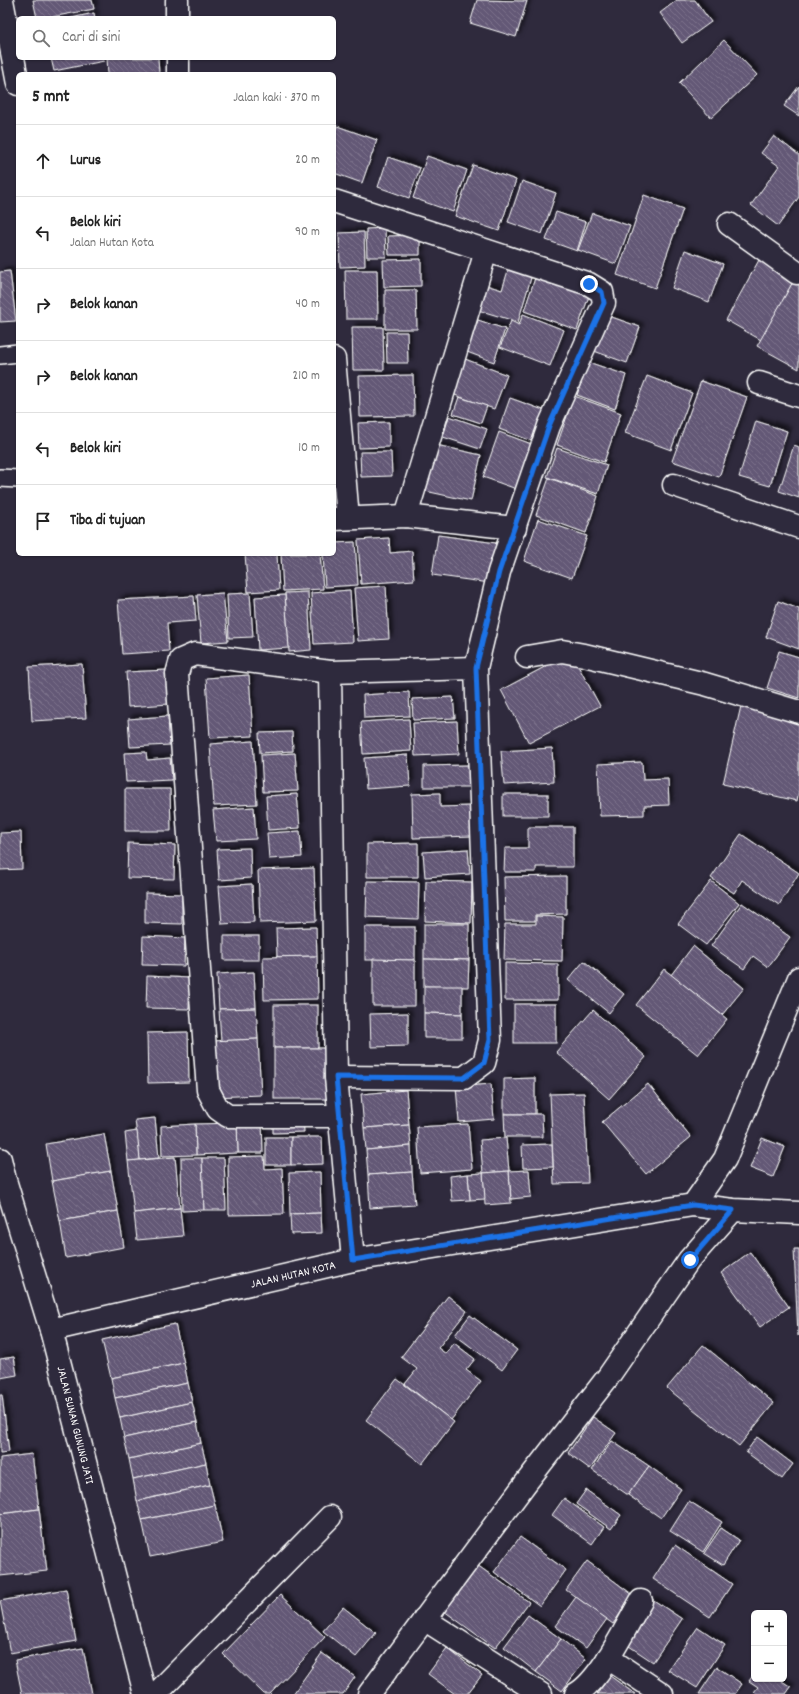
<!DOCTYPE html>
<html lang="id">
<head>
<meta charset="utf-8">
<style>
  :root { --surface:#fff; --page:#f6f6f6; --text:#222; --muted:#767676; --line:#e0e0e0 }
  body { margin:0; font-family:Dekko,sans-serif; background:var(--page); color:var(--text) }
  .controls { position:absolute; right:12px; bottom:12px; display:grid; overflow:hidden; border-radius:6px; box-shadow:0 1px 3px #0004 }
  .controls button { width:36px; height:36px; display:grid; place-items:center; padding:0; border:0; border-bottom:1px solid var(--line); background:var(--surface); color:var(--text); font:20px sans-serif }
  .stop { position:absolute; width:12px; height:12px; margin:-9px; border:3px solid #1a73e8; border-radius:50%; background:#fff }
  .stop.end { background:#1a73e8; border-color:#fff; box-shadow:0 1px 4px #0008 }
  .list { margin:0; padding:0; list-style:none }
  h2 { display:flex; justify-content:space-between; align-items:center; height:52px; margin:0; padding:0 16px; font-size:17px }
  h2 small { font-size:13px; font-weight:400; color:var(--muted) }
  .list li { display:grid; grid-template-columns:26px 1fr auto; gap:12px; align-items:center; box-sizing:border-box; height:72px; padding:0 16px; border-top:1px solid var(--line) }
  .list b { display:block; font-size:15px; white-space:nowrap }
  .list p { margin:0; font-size:13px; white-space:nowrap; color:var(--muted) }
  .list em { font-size:13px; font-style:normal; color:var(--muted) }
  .icon { flex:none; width:22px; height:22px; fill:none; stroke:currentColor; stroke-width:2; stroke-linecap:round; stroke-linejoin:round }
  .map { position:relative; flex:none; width:799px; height:1694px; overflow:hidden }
  .search { position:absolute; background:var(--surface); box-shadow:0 1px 3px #0004; left:16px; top:16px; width:320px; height:44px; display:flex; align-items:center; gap:10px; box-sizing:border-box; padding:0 14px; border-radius:6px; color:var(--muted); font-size:15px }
  .panel { position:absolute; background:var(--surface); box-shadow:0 1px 3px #0004; left:16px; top:72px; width:320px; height:484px; border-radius:6px }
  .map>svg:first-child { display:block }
  .building { fill:url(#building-back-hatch); stroke:#fff; filter:url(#shadow) }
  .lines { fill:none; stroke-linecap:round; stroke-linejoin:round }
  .service-casing { stroke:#fff; stroke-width:20 }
  .minor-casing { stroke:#fff; stroke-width:25 }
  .tertiary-casing { stroke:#fff; stroke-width:25 }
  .service { stroke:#2f2a3d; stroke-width:17 }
  .minor { stroke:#2f2a3d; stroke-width:22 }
  .tertiary { stroke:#2f2a3d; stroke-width:22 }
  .route { stroke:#1a73e8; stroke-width:5 }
  .labels { text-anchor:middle; stroke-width:3.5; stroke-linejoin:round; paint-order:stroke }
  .street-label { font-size:12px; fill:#fff; stroke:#2f2a3d }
</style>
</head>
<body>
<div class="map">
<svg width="799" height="1694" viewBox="0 0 799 1694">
  <defs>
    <pattern id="building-back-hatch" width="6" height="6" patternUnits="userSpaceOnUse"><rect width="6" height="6" fill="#645976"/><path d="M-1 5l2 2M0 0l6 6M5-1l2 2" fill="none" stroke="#7b728b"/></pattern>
    <filter id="shadow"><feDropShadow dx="3.5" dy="-3.5" stdDeviation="2" flood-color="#0009"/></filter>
  </defs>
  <rect width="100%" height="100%" fill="#2f2a3d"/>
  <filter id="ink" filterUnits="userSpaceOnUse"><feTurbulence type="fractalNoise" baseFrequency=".025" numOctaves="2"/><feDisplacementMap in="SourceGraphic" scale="8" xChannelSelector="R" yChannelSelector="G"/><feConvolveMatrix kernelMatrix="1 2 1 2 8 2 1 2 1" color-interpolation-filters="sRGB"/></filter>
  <g filter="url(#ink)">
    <g class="building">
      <path d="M33,0H92L94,9L46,18H37Z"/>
      <path d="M477,0L527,1L516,37L470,23Z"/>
      <path d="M677,0H695L711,22L682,43L660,13Z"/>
      <path d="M94,13L95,18H71Z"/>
      <path d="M724,40L757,75L711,118L679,83Z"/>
      <path d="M51,58H103L104,61L54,71Z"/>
      <path d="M107,58H158L159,74H108Z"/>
      <path d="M799,86V116L784,106Z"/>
      <path d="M337,126L377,140L362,183L334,173V135Z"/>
      <path d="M774,136L799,155V197L778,226L751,205L779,166L761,153Z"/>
      <path d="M427,156L467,170L453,212L413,198Z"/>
      <path d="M388,157L420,168L409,198L378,187Z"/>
      <path d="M473,165L516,180L499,231L455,216Z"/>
      <path d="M522,181L556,193L542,234L508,222Z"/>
      <path d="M644,195L683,209L655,288L617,275Z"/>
      <path d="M556,212L586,222L577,251L546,240Z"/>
      <path d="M592,213L630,226L616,264L578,250Z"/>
      <path d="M385,228L386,257H367L366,229Z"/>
      <path d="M364,232L365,266L340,267L339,233Z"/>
      <path d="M420,235V255H389L388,236Z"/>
      <path d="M685,250L723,264L709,302L672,288Z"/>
      <path d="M421,259V286L384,287L383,260Z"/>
      <path d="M759,260L794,280L761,340L726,320Z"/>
      <path d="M510,264L533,271L518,322L478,310L486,285L502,290Z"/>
      <path d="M345,270H377L378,319H346Z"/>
      <path d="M10,271L16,321L0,322V272Z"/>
      <path d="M535,278L589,296L577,330L524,311Z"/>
      <path d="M794,280L799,283V369L757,346Z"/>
      <path d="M385,290H416L417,329H385Z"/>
      <path d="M523,314L564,330L550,366L500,347L511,321L519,325Z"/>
      <path d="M606,315L640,327L627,363L594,351Z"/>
      <path d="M478,320L505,329L494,362L467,352Z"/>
      <path d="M352,327H383L384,370H353Z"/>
      <path d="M386,332H407L408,363H387Z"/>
      <path d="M465,359L507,375L494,409L452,394Z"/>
      <path d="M588,362L626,375L615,409L577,395Z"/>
      <path d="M413,375L414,416L360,417L359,376Z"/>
      <path d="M647,376L692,393L671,450L625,433Z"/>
      <path d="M701,381L747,397L719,477L672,461Z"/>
      <path d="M574,396L621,413L604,462L557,445Z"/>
      <path d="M459,397L487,406L481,423L453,414Z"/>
      <path d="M510,398L546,411L535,442L499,429Z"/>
      <path d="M449,416L487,429L480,449L443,437Z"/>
      <path d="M756,421L787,431L770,486L739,477Z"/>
      <path d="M389,422V447L359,448L358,423Z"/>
      <path d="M499,432L537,446L522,491L483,477Z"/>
      <path d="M436,445L481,455L471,501L425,491Z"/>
      <path d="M794,445L799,447V498L779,491Z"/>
      <path d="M557,448L607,465L598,494L547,477Z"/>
      <path d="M360,452H391L392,476L361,477Z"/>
      <path d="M549,478L598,496L586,533L536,515Z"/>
      <path d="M538,519L587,536L572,578L524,561Z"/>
      <path d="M438,535L496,543L490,583L432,575Z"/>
      <path d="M389,538L390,553L412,551L414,580L361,584L358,540Z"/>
      <path d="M355,542L358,585L325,587L323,554H334V543Z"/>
      <path d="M245,554H277L279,590L248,592Z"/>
      <path d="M281,554H320L323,589L283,591Z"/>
      <path d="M386,586L389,639L358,641L354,588Z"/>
      <path d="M350,590L353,642L314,644L311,593Z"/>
      <path d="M308,592L311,650L289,652L285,593Z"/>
      <path d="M223,593L228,641L201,643L197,595Z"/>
      <path d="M250,593L253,637L229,638L227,594Z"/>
      <path d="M285,595L289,648L258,650L255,597Z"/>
      <path d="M194,596L196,621L167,623L169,651L122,654L118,600Z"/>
      <path d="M778,601L799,609V649L766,637Z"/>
      <path d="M779,651L799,657V698L767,688Z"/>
      <path d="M571,653L600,706L529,743L501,690Z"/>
      <path d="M82,664L86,718L32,721L29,667Z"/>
      <path d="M167,670L169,704L128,707L126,672Z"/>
      <path d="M249,675L253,736L210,738L206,678Z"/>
      <path d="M409,692L410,716L364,718L363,695Z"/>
      <path d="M453,697L455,718L413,720L412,699Z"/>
      <path d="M741,706L799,720V790L797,801L723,784Z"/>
      <path d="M168,716L170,745L130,747L128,719Z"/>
      <path d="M409,719L411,751L363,754L361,722Z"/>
      <path d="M457,721L459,754L415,756L413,723Z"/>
      <path d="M292,732L293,751L260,753L259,733Z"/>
      <path d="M253,741L257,804L214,806L210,744Z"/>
      <path d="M552,748L554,782L504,785L501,751Z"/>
      <path d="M146,752L147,760L170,758L172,780L126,782L124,753Z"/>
      <path d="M295,753L298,791L263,792L261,755Z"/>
      <path d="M408,755L410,786L366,789L364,758Z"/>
      <path d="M642,762L643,780L668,779L669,805L644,806V815L600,816L598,764Z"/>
      <path d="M469,765L470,787H424V766Z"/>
      <path d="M125,789H170L171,831H125Z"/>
      <path d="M440,793V807L471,806L472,836L413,838L412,794Z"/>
      <path d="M297,794L300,828L268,830L266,796Z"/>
      <rect x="503" y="794" width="45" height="22"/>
      <path d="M254,807L256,839L216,841L213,810Z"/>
      <path d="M528,827H573V867H536V872H504L505,848H528Z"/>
      <path d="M300,831L302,857L269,859L267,833Z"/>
      <path d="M21,832L22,869L0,870V833Z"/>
      <path d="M741,834L799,873L779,905L742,880L734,893L711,878Z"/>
      <path d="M128,843L175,845L174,879L127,878Z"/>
      <path d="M418,843V877H367V844Z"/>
      <path d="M250,848L251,878L219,880L217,849Z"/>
      <path d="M468,849L470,874L425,877L423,852Z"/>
      <path d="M314,868L316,921L260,923L258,870Z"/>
      <path d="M566,876V914L535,915V921H505L504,877Z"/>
      <path d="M367,881L419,882L418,919L366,917Z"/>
      <path d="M426,881L472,882L471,923L425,921Z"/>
      <path d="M711,881L739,903L706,945L678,924Z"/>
      <path d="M252,884L254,922L222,924L219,886Z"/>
      <path d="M145,893L182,894V924L145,923Z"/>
      <path d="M742,903L790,937L768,967L753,956L744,969L711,946Z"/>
      <path d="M536,916L563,917L562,961L504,960L505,924H536Z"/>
      <path d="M424,924H469V960L424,959Z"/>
      <path d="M316,927L317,956L277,957L276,928Z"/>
      <rect x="365" y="927" width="50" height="33"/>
      <path d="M143,936L185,938L184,966L142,965Z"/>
      <rect x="224" y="936" width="35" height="24"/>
      <path d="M693,946L744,988L722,1015L671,975Z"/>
      <path d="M317,956L318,999L264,1000L263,957Z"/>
      <path d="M373,959L415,960V1006H373Z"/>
      <path d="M424,959L469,960L468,987L424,986Z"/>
      <path d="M584,961L624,994L609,1013L568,980Z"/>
      <path d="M505,963L558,964V1000H505Z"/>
      <path d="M664,969L727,1019L698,1055L636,1005Z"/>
      <path d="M254,972L256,1008L219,1009L217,974Z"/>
      <path d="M147,976L190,978L189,1009L146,1008Z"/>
      <path d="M424,986H462V1014L424,1013Z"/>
      <rect x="514" y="1004" width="42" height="39"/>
      <rect x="274" y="1005" width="44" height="43"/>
      <path d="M256,1008L258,1039L221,1041L219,1009Z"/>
      <path d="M593,1010L646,1057L609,1099L556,1052Z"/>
      <path d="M408,1013V1046L371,1047L370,1014Z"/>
      <path d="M424,1013L462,1014V1038H424Z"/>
      <path d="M188,1032L189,1082L148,1083L147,1033Z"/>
      <path d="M258,1039L261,1095L213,1097L210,1041Z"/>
      <rect x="274" y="1048" width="59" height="51"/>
      <path d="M535,1078V1114H504V1079Z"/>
      <path d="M491,1084L494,1119L459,1122L456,1087Z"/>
      <path d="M648,1084L691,1137L646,1174L602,1122Z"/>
      <path d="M406,1090L409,1125L364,1128L361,1094Z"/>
      <path d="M584,1093L588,1183L554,1184L550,1094Z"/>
      <path d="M504,1114H542L543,1137H505Z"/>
      <path d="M155,1118L159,1158L140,1160L135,1120Z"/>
      <path d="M273,1118H303L304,1132L273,1133Z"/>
      <path d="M262,1122L263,1153H238L237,1123Z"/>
      <path d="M237,1123L238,1153L196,1155L195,1124Z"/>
      <path d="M195,1124L196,1155L162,1156L161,1126Z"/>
      <path d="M468,1124L472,1169L420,1173L417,1127Z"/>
      <path d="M409,1125L411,1146L366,1150L364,1128Z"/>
      <path d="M137,1131L140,1160L128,1161L125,1133Z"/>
      <path d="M104,1134L111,1171L52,1181L46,1144Z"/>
      <rect x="266" y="1137" width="25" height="28"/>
      <path d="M291,1137H322L323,1164L291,1165Z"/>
      <path d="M506,1138L509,1171L483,1173L480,1140Z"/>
      <path d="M762,1138L785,1147L773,1177L750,1168Z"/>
      <path d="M552,1144L553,1167L523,1168L522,1145Z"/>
      <path d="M411,1146L412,1172L368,1175L366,1150Z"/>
      <path d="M264,1156L265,1169L282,1168L284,1214L229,1215L228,1157Z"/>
      <path d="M175,1157L180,1208L134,1213L128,1161Z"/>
      <path d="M181,1158H202L204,1210L182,1211Z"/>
      <path d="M202,1158H224L226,1210H204Z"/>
      <path d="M529,1170L531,1197L511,1199L509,1171Z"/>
      <path d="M111,1171L118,1211L60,1221L52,1181Z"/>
      <path d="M509,1171L511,1203L485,1205L483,1173Z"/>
      <path d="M320,1172L321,1213L290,1214L289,1173Z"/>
      <path d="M412,1172L415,1205L370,1208L368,1175Z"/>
      <path d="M483,1173L485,1199L470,1200L468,1174Z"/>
      <path d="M468,1174L470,1200L452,1201L450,1176Z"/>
      <path d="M180,1208L183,1236L137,1240L134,1213Z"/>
      <path d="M118,1211L124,1247L66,1258L60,1221Z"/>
      <path d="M321,1213L322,1233L291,1234L290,1214Z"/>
      <path d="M794,1249H799V1335L798,1336Z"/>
      <path d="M750,1252L789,1307L760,1327L721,1273Z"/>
      <path d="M448,1296L467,1311L438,1348L446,1354L454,1343L475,1359L466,1370L481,1381L451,1420L405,1384L417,1369L401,1357Z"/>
      <path d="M470,1315L517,1350L502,1370L455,1335Z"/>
      <path d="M175,1324L184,1363L111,1378L102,1340Z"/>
      <path d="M703,1345L774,1403L739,1446L667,1388Z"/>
      <path d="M14,1357L17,1375L0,1378V1359Z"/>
      <path d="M184,1363L188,1383L115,1398L111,1378Z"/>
      <path d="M397,1379L454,1422L422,1464L366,1420Z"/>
      <path d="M188,1383L192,1402L120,1418L115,1398Z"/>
      <path d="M0,1395H2L9,1452L0,1453Z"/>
      <path d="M192,1402L197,1422L124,1438L120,1418Z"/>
      <path d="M593,1417L616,1433L590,1469L568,1453Z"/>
      <path d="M197,1422L201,1443L129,1459L124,1438Z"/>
      <path d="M757,1437L793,1464L782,1479L746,1452Z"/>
      <path d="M612,1441L649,1466L628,1495L592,1470Z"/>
      <path d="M201,1443L206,1463L133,1479L129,1459Z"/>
      <path d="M32,1454L39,1509L0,1514V1458Z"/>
      <path d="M206,1463L210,1485L137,1501L133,1479Z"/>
      <path d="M649,1466L681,1489L661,1518L628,1495Z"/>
      <path d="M210,1485L215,1505L142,1520L137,1501Z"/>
      <path d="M586,1490L621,1515L611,1529L576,1504Z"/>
      <path d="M564,1498L604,1527L592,1544L552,1515Z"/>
      <path d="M689,1501L722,1522L703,1552L670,1531Z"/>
      <path d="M215,1505L223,1542L150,1557L142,1520Z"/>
      <path d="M39,1509L47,1571L0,1576V1514Z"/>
      <path d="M721,1528L739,1540L723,1565L704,1553Z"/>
      <path d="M520,1537L566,1570L540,1606L494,1572Z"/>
      <path d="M675,1545L732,1584L710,1617L653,1579Z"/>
      <path d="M587,1561L633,1595L613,1624L566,1590Z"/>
      <path d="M477,1565L529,1602L495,1648L444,1611Z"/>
      <path d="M66,1589L76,1641L10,1653L0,1601Z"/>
      <path d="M280,1595L325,1637L270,1694H264L223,1654Z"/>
      <path d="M576,1597L607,1619L586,1648L555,1626Z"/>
      <path d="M652,1599L682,1619L653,1662L623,1642Z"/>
      <path d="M343,1607L376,1633L356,1657L323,1631Z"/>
      <path d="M528,1615L561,1639L536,1672L504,1647Z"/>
      <path d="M698,1627L725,1645L697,1688L668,1670Z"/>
      <path d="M561,1639L586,1659L562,1691L536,1672Z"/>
      <path d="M83,1648L92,1694H22L15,1660Z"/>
      <path d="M447,1648L482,1675L467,1694H455L428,1674Z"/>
      <path d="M322,1653L355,1677L343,1694H293Z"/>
      <path d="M717,1667L742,1684L735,1694H699Z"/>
      <path d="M754,1674V1679H779L791,1687L786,1694H756L754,1692L758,1687L749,1681Z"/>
      <path d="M610,1676L635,1694H597Z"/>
    </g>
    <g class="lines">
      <g class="service-casing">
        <g id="service">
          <path d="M0,355L18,353"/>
          <path d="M0,478L18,479"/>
        </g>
      </g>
      <g class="minor-casing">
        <g id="minor">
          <path d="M2,0L18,84"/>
          <path d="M177,0V18"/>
          <path d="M178,58V74"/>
          <path d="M334,201L589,284L602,292L604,303L549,426L499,572L476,668L490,1040L484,1063L464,1078L336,1077"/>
          <path d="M729,224L797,273"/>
          <path d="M334,359L348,518"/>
          <path d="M759,383L799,396"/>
          <path d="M674,485L799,527"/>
          <path d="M406,516L486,251"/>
          <path d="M334,519L406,516L515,528"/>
          <path d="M527,657L562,651L584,655L705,684L799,712"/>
          <path d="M330,672L336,1077L353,1260"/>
          <path d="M340,1116H228L218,1109L208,1090L177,674L181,660L195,654L330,672L476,668"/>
          <path d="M693,1205L725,1159L799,978"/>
          <path d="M51,1330L353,1260L693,1205L733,1210L799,1213"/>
          <path d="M424,1619L541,1694"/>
          <path d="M608,1658L662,1694"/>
          <path d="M156,1694L330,1517"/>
          <path d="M369,1694L525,1484L608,1377L689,1260L733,1210"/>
          <path d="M576,1694C601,1680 626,1626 641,1601"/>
        </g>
      </g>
      <g class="tertiary-casing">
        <path id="tertiary" d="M0,1159L5,1180L51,1330L145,1694"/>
      </g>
      <use href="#service" class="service"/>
      <use href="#minor" class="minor"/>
      <use href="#tertiary" class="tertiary"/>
    </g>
  </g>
  <g class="lines" filter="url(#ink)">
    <path class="route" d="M589,284L602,292L604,303L549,426L499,572L476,668L490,1040L484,1063L464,1078L336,1077L353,1260L693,1205L733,1210L690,1260"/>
  </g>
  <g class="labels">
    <g class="street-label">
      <text transform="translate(293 1274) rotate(-13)" y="4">JALAN HUTAN KOTA</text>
      <text transform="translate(76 1425) rotate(76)" y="4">JALAN SUNAN GUNUNG JATI</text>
    </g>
  </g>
</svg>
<div class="controls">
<button>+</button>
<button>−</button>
</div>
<div class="stop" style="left:690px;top:1260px"></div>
<div class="stop end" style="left:589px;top:284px"></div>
<div class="search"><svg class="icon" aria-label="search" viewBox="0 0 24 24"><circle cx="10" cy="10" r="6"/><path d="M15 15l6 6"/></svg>Cari di sini</div>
<section class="panel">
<h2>5 mnt<small>Jalan kaki · 370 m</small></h2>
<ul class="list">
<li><svg class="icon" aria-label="ahead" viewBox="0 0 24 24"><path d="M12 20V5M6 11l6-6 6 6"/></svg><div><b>Lurus</b></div><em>20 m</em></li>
<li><svg class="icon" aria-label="left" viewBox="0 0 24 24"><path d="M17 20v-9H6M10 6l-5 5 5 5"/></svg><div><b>Belok kiri</b><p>Jalan Hutan Kota</p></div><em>90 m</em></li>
<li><svg class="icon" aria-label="right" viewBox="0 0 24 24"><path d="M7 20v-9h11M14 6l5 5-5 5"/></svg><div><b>Belok kanan</b></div><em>40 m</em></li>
<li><svg class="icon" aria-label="right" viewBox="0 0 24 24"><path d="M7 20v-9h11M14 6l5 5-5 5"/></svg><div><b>Belok kanan</b></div><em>210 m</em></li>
<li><svg class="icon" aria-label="left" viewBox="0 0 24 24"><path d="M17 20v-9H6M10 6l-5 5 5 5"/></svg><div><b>Belok kiri</b></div><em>10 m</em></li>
<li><svg class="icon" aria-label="arrive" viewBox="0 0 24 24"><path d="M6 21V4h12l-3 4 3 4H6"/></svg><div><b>Tiba di tujuan</b></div></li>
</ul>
</section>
</div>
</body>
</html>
